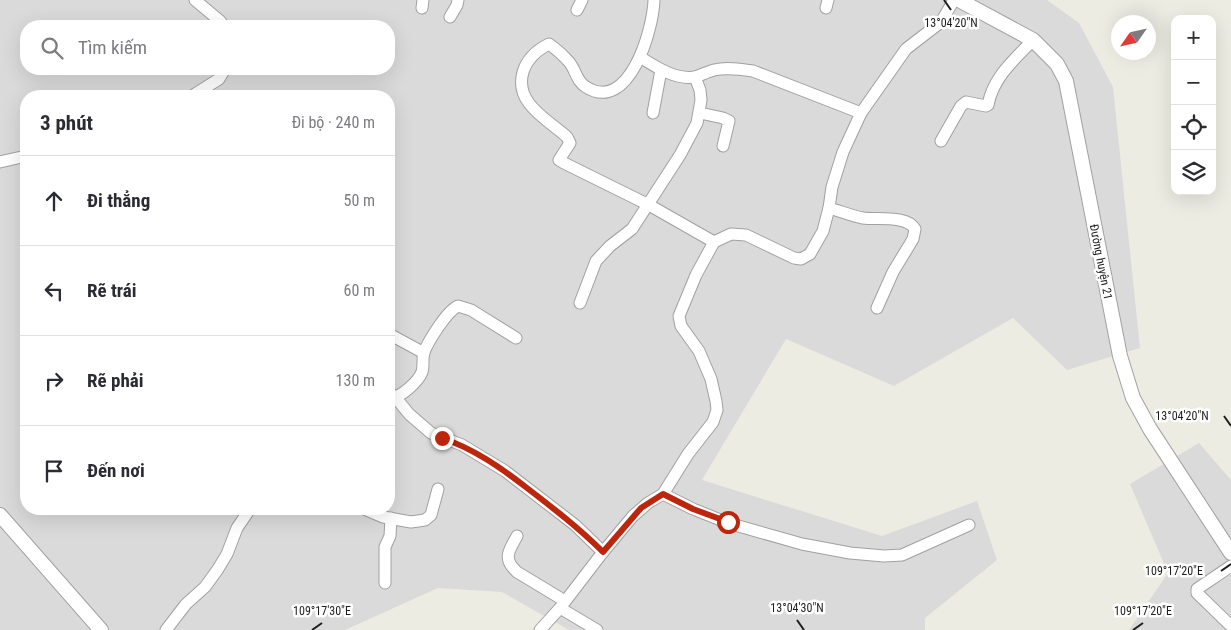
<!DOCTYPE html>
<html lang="vi">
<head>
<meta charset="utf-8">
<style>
  :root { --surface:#fff; --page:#f2f2f3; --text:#2b2b33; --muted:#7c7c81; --line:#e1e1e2 }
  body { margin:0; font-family:"Roboto Condensed",sans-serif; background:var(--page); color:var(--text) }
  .controls { position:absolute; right:15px; top:15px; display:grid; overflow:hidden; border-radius:10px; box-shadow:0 5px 20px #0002 }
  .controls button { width:45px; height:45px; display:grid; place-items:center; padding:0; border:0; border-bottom:1px solid var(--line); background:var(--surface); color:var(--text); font:25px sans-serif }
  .compass { position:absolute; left:1111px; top:15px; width:45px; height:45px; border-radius:50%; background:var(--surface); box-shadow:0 5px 20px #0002; rotate:236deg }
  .stop { position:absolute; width:15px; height:15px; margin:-11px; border:4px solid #bd260d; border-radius:50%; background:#fff }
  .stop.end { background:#bd260d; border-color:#fff; box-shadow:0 1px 5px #0008 }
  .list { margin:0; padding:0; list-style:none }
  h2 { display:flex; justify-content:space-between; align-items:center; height:65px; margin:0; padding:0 20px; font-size:21px }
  h2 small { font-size:16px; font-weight:400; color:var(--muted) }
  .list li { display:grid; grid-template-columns:32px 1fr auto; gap:15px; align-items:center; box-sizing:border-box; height:90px; padding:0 20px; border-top:1px solid var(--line) }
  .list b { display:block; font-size:19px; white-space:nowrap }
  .list em { font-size:16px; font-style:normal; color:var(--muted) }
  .icon { flex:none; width:28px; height:28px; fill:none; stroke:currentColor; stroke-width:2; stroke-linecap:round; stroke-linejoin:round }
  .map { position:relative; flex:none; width:1231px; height:630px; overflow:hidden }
  .search { position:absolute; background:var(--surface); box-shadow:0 5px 20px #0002; left:20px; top:20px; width:375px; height:55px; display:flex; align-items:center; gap:12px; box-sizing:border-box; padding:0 18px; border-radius:20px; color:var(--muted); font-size:19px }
  .panel { position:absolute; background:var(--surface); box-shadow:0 5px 20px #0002; left:20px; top:90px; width:375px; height:425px; border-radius:20px }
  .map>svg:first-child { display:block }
  .residential { fill:#dbdada; fill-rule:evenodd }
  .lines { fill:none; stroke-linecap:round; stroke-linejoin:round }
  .minor-casing { stroke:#a1a1a1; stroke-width:13 }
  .tertiary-casing { stroke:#a1a1a1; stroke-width:16 }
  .minor { stroke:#fff; stroke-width:11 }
  .tertiary { stroke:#fff; stroke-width:14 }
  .route { stroke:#bd260d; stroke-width:6 }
  .ticks { fill:none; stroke:#1d1d1d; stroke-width:2 }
  .labels { text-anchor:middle; stroke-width:5; stroke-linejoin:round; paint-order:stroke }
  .street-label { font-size:12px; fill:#1d1d1d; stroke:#fff }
  .ticks-label { font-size:12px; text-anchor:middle; fill:#1d1d1d; stroke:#fff; stroke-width:5; stroke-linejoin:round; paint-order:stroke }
</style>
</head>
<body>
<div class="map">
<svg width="1231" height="630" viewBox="0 0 1231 630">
  <rect width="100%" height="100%" fill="#edece3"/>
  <g class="residential">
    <path d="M0,0H1047L1079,23L1113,87L1140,348L1067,370L1013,318L894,386L786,339L702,480L882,536L977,501L997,560L925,618V630H569L502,592L438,588L345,630H0ZM26,26H389V69H26ZM26,96H389V509H26Z"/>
    <path d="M1199,443L1231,480V630H1129L1168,573L1130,484Z"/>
  </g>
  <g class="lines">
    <g class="minor-casing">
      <g id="minor">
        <path d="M195,0L220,21L224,26"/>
        <path d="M654,0C653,30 629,114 586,87C576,81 576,70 569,62C563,55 556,49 549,44C537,50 527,59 523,72C514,103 547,119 567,137L570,143L559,160L564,163L649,205L714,242"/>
        <path d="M422,8L423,0"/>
        <path d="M826,8L828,0"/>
        <path d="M577,10L582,0"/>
        <path d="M450,17L457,5L458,0"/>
        <path d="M640,57C656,67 675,80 695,77C701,75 707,72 714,70C726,67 740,69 753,71L861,113"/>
        <path d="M192,96L219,79L225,69"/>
        <path d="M653,113L661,70"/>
        <path d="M700,113L723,118L729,121L723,146"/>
        <path d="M941,141L961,106L966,102L986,106L988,105C993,77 1015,59 1033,40"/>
        <path d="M0,162L26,156"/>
        <path d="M829,208C840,211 852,216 863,218C877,220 907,215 915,229L913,239L893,272L877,308"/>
        <path d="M580,303L596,261L610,246L632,229L680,155L697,123L701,100L700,90L695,77"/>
        <path d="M389,334L424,353"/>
        <path d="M389,392L396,398L409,414L431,433L462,445L505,471L575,525L603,552"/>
        <path d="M390,399C401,397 418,382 422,372C424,365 422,358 424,352C429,340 447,311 458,306L471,310L516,338"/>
        <path d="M663,494L693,509L728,523L802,544L850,553L884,556L902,555L969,525"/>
        <path d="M364,509L383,517L411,522L425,520L431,515L438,489"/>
        <path d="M517,536C509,551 502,558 517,572L565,601"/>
        <path d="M1231,566L1197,589V593L1231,626"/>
        <path d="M385,583V547L390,536L391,518"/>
        <path d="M560,608L597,630"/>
        <path d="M166,630L186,604L205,587L218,569L227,554L237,528L250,509"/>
        <path d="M540,630L560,608L603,552L633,516L648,503L663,494L688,454L713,422L717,410L716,401L711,379L699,351L681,326L679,316L696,275L714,242L731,234L746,235L794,258L801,259L810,254L823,231L829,208L832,187L843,152L861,113L906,49L941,22L954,0"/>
      </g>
    </g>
    <g class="tertiary-casing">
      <g id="tertiary">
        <path d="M959,0L1033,40L1057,64L1066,81L1120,356L1133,398L1150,429L1231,553"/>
        <path d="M0,515L101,630"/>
      </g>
    </g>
    <use href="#minor" class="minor"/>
    <use href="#tertiary" class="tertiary"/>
  </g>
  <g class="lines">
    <path class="route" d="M442,438C474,449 500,467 527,488C553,508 579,528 603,552L641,508L663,494L693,509L728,522"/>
  </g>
  <path class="ticks" d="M944,0L951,10M1224,416L1231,426M1221,571L1231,564M797,620L804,630M312,630L322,623M1133,630L1143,623"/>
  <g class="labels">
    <g class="street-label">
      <text transform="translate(1101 262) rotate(79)" y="4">Đường huyện 21</text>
    </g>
  </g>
  <g class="ticks-label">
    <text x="951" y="27">13°04'20"N</text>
    <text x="1182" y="420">13°04'20"N</text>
    <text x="1174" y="575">109°17'20"E</text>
    <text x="797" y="612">13°04'30"N</text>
    <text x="322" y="615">109°17'30"E</text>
    <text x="1143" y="615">109°17'20"E</text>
  </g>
</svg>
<div class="controls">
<button>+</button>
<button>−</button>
<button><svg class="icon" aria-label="locate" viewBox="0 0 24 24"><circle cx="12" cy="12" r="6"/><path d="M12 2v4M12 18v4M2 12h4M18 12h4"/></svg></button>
<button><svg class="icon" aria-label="layers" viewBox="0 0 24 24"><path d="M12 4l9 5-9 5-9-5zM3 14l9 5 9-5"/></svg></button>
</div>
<svg class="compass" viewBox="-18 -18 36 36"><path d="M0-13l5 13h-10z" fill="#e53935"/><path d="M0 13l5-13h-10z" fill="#7c7c81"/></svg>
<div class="stop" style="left:728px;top:522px"></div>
<div class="stop end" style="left:442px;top:438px"></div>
<div class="search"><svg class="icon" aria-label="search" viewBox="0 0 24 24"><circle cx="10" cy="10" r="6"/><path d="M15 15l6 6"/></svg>Tìm kiếm</div>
<section class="panel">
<h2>3 phút<small>Đi bộ · 240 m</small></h2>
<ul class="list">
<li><svg class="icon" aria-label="ahead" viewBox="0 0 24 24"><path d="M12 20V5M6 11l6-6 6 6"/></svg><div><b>Đi thẳng</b></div><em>50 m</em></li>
<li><svg class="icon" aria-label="left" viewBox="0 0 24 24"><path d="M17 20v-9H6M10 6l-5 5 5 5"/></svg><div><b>Rẽ trái</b></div><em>60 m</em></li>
<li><svg class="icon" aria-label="right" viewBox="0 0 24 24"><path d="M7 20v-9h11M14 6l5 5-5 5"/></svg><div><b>Rẽ phải</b></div><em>130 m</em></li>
<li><svg class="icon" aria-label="arrive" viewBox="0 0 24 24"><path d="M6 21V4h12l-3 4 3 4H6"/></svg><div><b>Đến nơi</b></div></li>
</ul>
</section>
</div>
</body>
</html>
